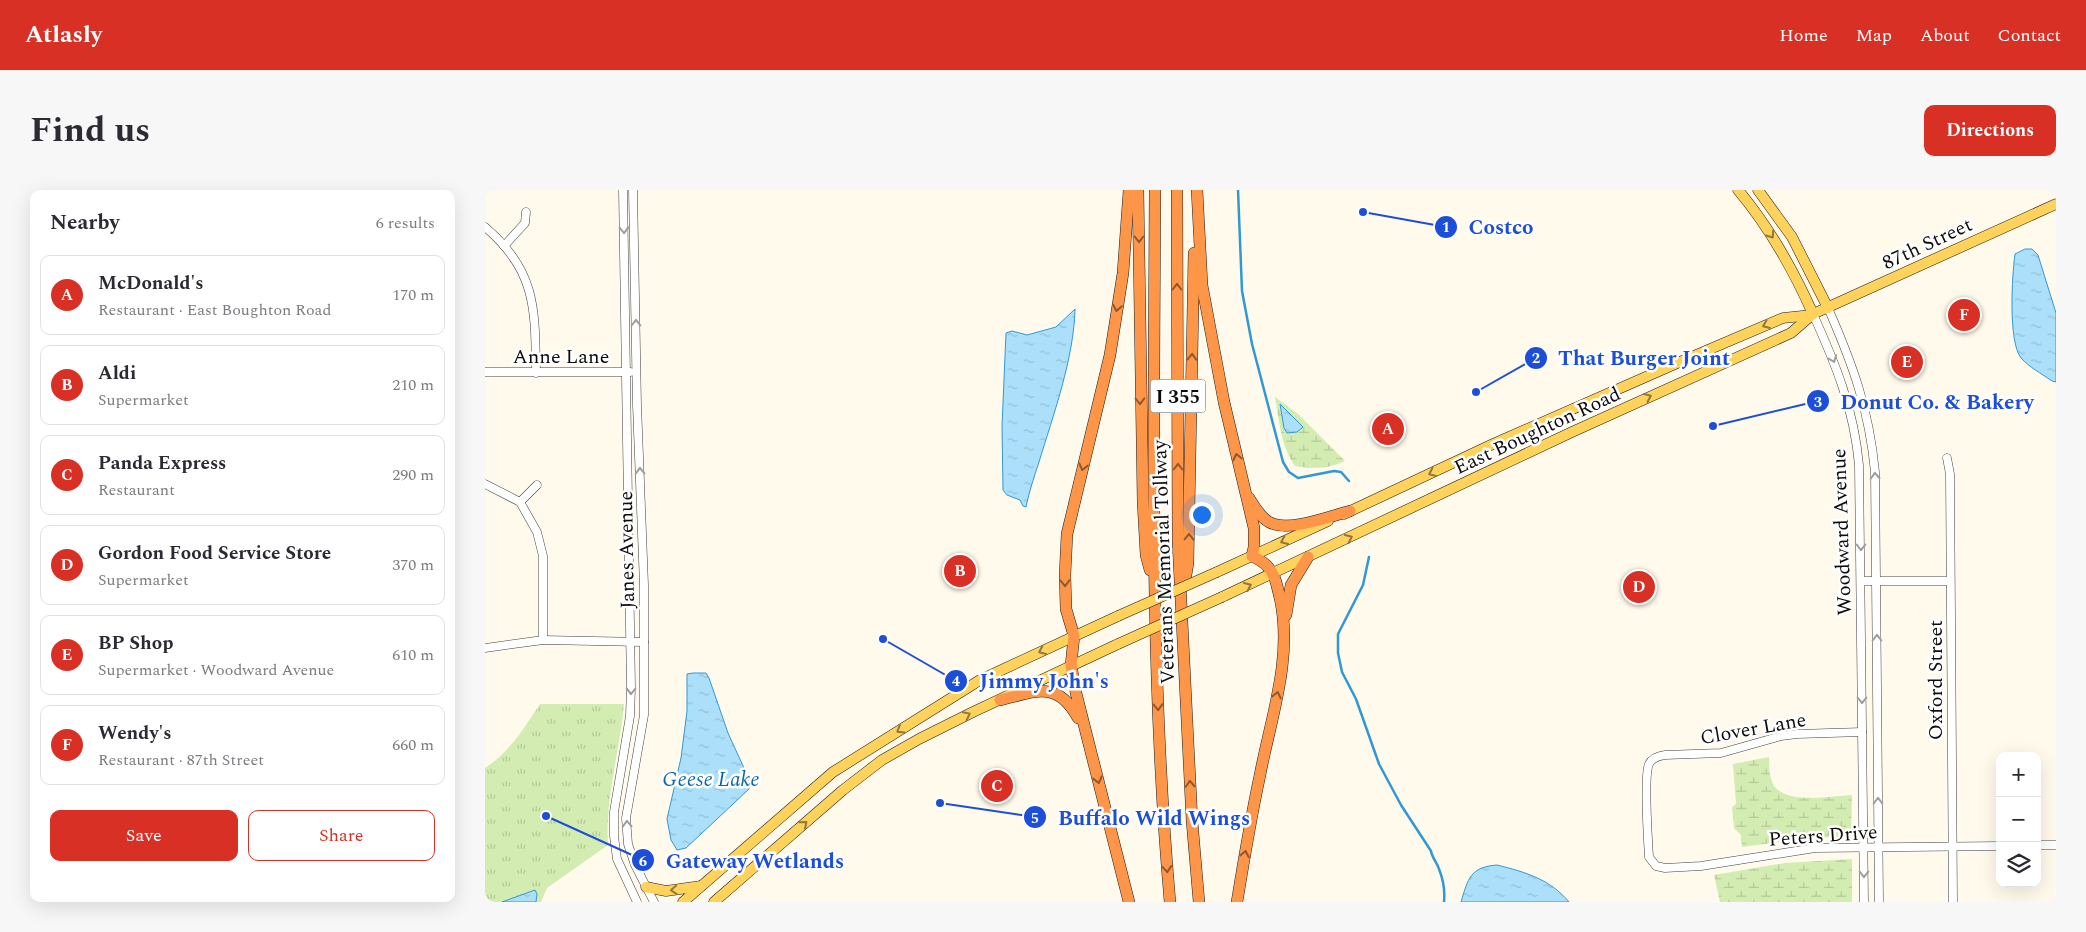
<!DOCTYPE html>
<html lang="en">
<head>
<meta charset="utf-8">
<style>
  :root { --surface:#fff; --page:#f7f7f7; --text:#2b2b33; --muted:#7c7c81; --line:#e1e1e2; --accent:#d93025 }
  body { margin:0; font-family:Spectral,serif; background:var(--page); color:var(--text) }
  .controls { position:absolute; right:15px; bottom:15px; display:grid; overflow:hidden; border-radius:10px; box-shadow:0 5px 20px #0002 }
  .controls button { width:45px; height:45px; display:grid; place-items:center; padding:0; border:0; border-bottom:1px solid var(--line); background:var(--surface); color:var(--text); font:25px sans-serif }
  .you { position:absolute; left:716px; top:324px; width:18px; height:18px; margin:-12px; border:4px solid #fff; border-radius:50%; background:#1a73e8; box-shadow:0 0 0 8px #1a73e833 }
  .badge { display:grid; place-items:center; width:32px; height:32px; border-radius:50%; background:var(--accent); color:#fff; font-size:16px; font-weight:700 }
  .pin { position:absolute; translate:-50% -50%; border:2px solid #fff; box-shadow:0 1px 5px #0006 }
  .list { margin:0; padding:0; list-style:none }
  h2 { display:flex; justify-content:space-between; align-items:center; height:65px; margin:0; padding:0 20px; font-size:21px }
  h2 small { font-size:16px; font-weight:400; color:var(--muted) }
  .list li { display:grid; grid-template-columns:32px 1fr auto; gap:15px; align-items:center; box-sizing:border-box; height:80px; margin:0 10px 10px; padding:0 10px; border:1px solid var(--line); border-radius:10px }
  .list b { display:block; font-size:19px; white-space:nowrap }
  .list p { margin:0; font-size:16px; white-space:nowrap; color:var(--muted) }
  .list em { font-size:16px; font-style:normal; color:var(--muted) }
  .actions { display:flex; gap:10px; padding:15px 20px }
  .actions a { flex:1; padding:11px 0; border:1px solid var(--accent); border-radius:10px; text-align:center; font-size:18px; color:var(--accent) }
  .actions .main { background:var(--accent); color:#fff }
  .icon { flex:none; width:28px; height:28px; fill:none; stroke:currentColor; stroke-width:2; stroke-linecap:round; stroke-linejoin:round }
  .map { position:relative; flex:none; width:1571px; height:712px; overflow:hidden; border-radius:10px }
  header { display:flex; align-items:center; gap:30px; box-sizing:border-box; height:70px; padding:0 25px; background:var(--accent); color:#fff }
  header strong { font-size:24px }
  nav { display:flex; gap:28px; margin-inline-start:auto; font-size:18px }
  .intro { display:flex; align-items:center; justify-content:space-between; box-sizing:border-box; height:120px; padding:0 30px }
  h1 { margin:0; font-size:35px }
  .button { padding:12px 22px; border-radius:10px; background:var(--accent); color:#fff; font-size:18px; font-weight:700 }
  main { display:flex; gap:30px; padding:0 30px }
  aside { flex:1; background:var(--surface); border-radius:10px; box-shadow:0 5px 20px #0002 }
  .map>svg:first-child { display:block }
  .grass { fill:url(#grass-tufts) }
  .wetland { fill:url(#wetland-marsh) }
  .water { fill:url(#water-ripples); stroke:#2e99d6 }
  .lines { fill:none; stroke-linecap:round; stroke-linejoin:round }
  .stream { stroke:#2e99d6; stroke-width:2.5 }
  .minor-casing { stroke:#3f3f3f; stroke-width:9 }
  .major-casing { stroke:#1d1d1d; stroke-width:11 }
  .highway-casing { stroke:#1d1d1d; stroke-width:12 }
  .minor { stroke:#fff; stroke-width:8 }
  .major { stroke:#ffd25b; stroke-width:10 }
  .highway { stroke:#fe964a; stroke-width:11 }
  .major-bridge-casing { stroke:#1d1d1d; stroke-width:11; stroke-linecap:butt }
  .major-bridge { stroke:#ffd25b; stroke-width:10 }
  .oneway { stroke:#9e9e9e }
  .oneway2 { stroke:#927937 }
  .oneway3 { stroke:#91582e }
  .labels { text-anchor:middle; stroke-width:5; stroke-linejoin:round; paint-order:stroke }
  .shield { fill:#fff; stroke:#555; stroke-width:1 }
  .shield-label { font-size:19px; font-weight:bold; fill:#0c0c0c }
  .street-label { font-size:20px; fill:#0c0c0c; stroke:#fff }
  .water-label { font-size:21px; font-style:italic; fill:#0e68a6; stroke:#fff }
  .leader { fill:none; stroke:#1d4ed8; stroke-width:2 }
  .callout-dot { fill:#1d4ed8; stroke:#fff; stroke-width:2 }
  .mark-label { font-size:15px; text-anchor:middle; font-weight:bold; fill:#fff }
  .callout-label { font-size:21px; text-anchor:middle; font-weight:bold; fill:#1d4ed8; stroke:#fff; stroke-width:5; stroke-linejoin:round; paint-order:stroke }
</style>
</head>
<body>
<header>
<strong>Atlasly</strong>
<nav><a>Home</a><a>Map</a><a>About</a><a>Contact</a></nav>
</header>
<div class="intro"><h1>Find us</h1><a class="button">Directions</a></div>
<main>
<aside>
<h2>Nearby<small>6 results</small></h2>
<ul class="list">
<li><span class="badge">A</span><div><b>McDonald's</b><p>Restaurant · East Boughton Road</p></div><em>170 m</em></li>
<li><span class="badge">B</span><div><b>Aldi</b><p>Supermarket</p></div><em>210 m</em></li>
<li><span class="badge">C</span><div><b>Panda Express</b><p>Restaurant</p></div><em>290 m</em></li>
<li><span class="badge">D</span><div><b>Gordon Food Service Store</b><p>Supermarket</p></div><em>370 m</em></li>
<li><span class="badge">E</span><div><b>BP Shop</b><p>Supermarket · Woodward Avenue</p></div><em>610 m</em></li>
<li><span class="badge">F</span><div><b>Wendy's</b><p>Restaurant · 87th Street</p></div><em>660 m</em></li>
</ul>
<div class="actions"><a class="main">Save</a><a>Share</a></div>
</aside>
<div class="map">
<svg width="1571" height="712" viewBox="0 0 1571 712">
  <defs>
    <pattern id="grass-tufts" width="24" height="20" patternUnits="userSpaceOnUse" patternTransform="scale(1.25)"><rect width="24" height="20" fill="#d2ecb2"/><path d="M3 7l-1-3M5 7V3M7 7l1-3M15 17l-1-3M17 17v-4M19 17l1-3" fill="none" stroke="#b3c998"/></pattern>
    <pattern id="wetland-marsh" width="20" height="14" patternUnits="userSpaceOnUse" patternTransform="scale(1.25)"><rect width="20" height="14" fill="#d2ecb2"/><path d="M1 5h8M5 5V1M11 12h8M15 12V8" fill="none" stroke="#b3c998"/></pattern>
    <pattern id="water-ripples" width="26" height="14" patternUnits="userSpaceOnUse" patternTransform="scale(1.25)"><rect width="26" height="14" fill="#ace0fa"/><path d="M2 4q2-2 4 0t4 0M15 11q2-2 4 0t4 0" fill="none" stroke="#93bfd5"/></pattern>
  </defs>
  <rect width="100%" height="100%" fill="#fffaeb"/>
  <path class="grass" d="M55,514H139C135,561 120,607 123,655L62,698L56,712H0V578C25,562 39,538 55,514Z"/>
  <g class="wetland">
    <path d="M790,207L813,224L860,271C843,279 828,279 810,276C796,256 794,231 790,207Z"/>
    <path d="M1284,567C1284,576 1284,585 1288,594C1299,615 1347,606 1367,605L1366,646L1314,649L1257,657L1256,645L1249,638L1247,617L1251,614L1248,574Z"/>
    <path d="M1367,669V712H1235L1229,685L1300,673Z"/>
  </g>
  <g class="water">
    <path d="M1540,59H1547L1553,65L1571,123V192L1567,191C1557,184 1544,177 1536,168C1523,151 1527,86 1530,64Z"/>
    <path d="M590,119C589,168 568,226 554,272C549,287 544,302 541,317L538,316L535,310L522,305L518,300L517,236L521,143L527,141L542,145L571,137Z"/>
    <path d="M795,214L818,237L812,242L802,243L799,238Z"/>
    <path d="M208,483H221L224,488L243,543L264,589V599L201,658L192,660L186,650L182,629L196,568L202,521V484Z"/>
    <path d="M1012,675C1040,682 1065,689 1084,712H976C983,689 985,677 1012,675Z"/>
    <path d="M50,700L52,704L51,712H17Z"/>
  </g>
  <g class="lines">
    <g class="stream">
      <path d="M753,0L757,101L767,154L798,272L804,282L813,288L849,281L856,282L864,291"/>
      <path d="M884,367L878,395L853,444V463L857,482L871,509L894,574L916,615L946,661C947,668 952,672 954,679C958,689 960,702 959,712"/>
    </g>
    <g class="minor-casing">
      <g id="minor">
        <path d="M138,0L146,498L145,526L129,622V646L132,669L152,712"/>
        <path d="M148,0L152,215L159,395V525L141,628L143,654L150,675L169,712"/>
        <path d="M0,37C52,81 50,120 51,183"/>
        <path d="M19,56L40,33L41,22"/>
        <path d="M1343,118C1368,175 1384,219 1390,282L1394,712"/>
        <path d="M1328,124C1351,175 1369,219 1374,275L1379,712"/>
        <path d="M0,182H145"/>
        <path d="M1462,268L1465,284L1468,712"/>
        <path d="M0,294L35,312L52,342L58,366V450"/>
        <path d="M35,312L52,295"/>
        <path d="M1376,391H1465"/>
        <path d="M0,458L58,450L159,452"/>
        <path d="M1377,542L1312,544L1296,546L1236,563L1180,565C1173,566 1167,568 1164,574C1159,585 1163,651 1164,667L1171,676L1180,678L1216,676L1330,658L1515,656"/>
        <path d="M1552,655H1571"/>
      </g>
    </g>
    <g class="major-casing">
      <g id="major">
        <path d="M1253,0C1285,38 1308,79 1328,124"/>
        <path d="M1273,0L1307,47L1343,118"/>
        <path d="M859,324L1008,254L1197,171L1298,128L1327,125"/>
        <path d="M732,382L843,331"/>
        <path d="M737,407L1087,242L1306,143L1328,124L1571,14"/>
        <path d="M161,697L181,701L216,696"/>
        <path d="M198,712L348,582L495,490L633,426"/>
        <path d="M229,712L358,600L397,570L434,549L488,522L633,454"/>
      </g>
    </g>
    <g class="highway-casing">
      <g id="highway">
        <path d="M644,0L638,83L625,165L582,344L580,385L581,419L589,446L586,475L591,503L644,712"/>
        <path d="M653,0L658,312L661,365L665,380"/>
        <path d="M670,0C669,237 664,475 685,712"/>
        <path d="M692,0L693,351L707,631L714,712"/>
        <path d="M712,0L717,95L739,212L769,338V357L767,366C773,369 779,372 783,377C791,386 792,397 795,408C808,468 786,527 775,585C766,627 759,669 752,712"/>
        <path d="M764,308C769,316 775,327 784,332C803,343 845,326 865,321"/>
        <path d="M700,391L703,373L709,63"/>
        <path d="M801,425L806,395L823,367"/>
        <path d="M515,510C550,502 572,489 593,528"/>
      </g>
    </g>
    <use href="#minor" class="minor"/>
    <use href="#major" class="major"/>
    <use href="#highway" class="highway"/>
    <g class="major-bridge-casing">
      <g id="major-bridge">
        <path d="M633,426L732,382"/>
        <path d="M633,454L737,407"/>
      </g>
    </g>
    <use href="#major-bridge" class="major-bridge"/>
  </g>
  <defs><path id="oneway-chevron" d="M-2-3.5L2.5 0L-2 3.5" fill="none" stroke-width="1.6" stroke-linecap="round" stroke-linejoin="round" transform="scale(1.25)"/></defs>
  <g class="oneway">
    <use href="#oneway-chevron" transform="translate(139 40) rotate(88)"/>
    <use href="#oneway-chevron" transform="translate(151 133) rotate(-90)"/>
    <use href="#oneway-chevron" transform="translate(1348 169) rotate(68)"/>
    <use href="#oneway-chevron" transform="translate(155 281) rotate(-91)"/>
    <use href="#oneway-chevron" transform="translate(1390 286) rotate(-93)"/>
    <use href="#oneway-chevron" transform="translate(1376 357) rotate(90)"/>
    <use href="#oneway-chevron" transform="translate(1392 448) rotate(-90)"/>
    <use href="#oneway-chevron" transform="translate(146 501) rotate(91)"/>
    <use href="#oneway-chevron" transform="translate(1377 510) rotate(90)"/>
    <use href="#oneway-chevron" transform="translate(1393 611) rotate(-90)"/>
    <use href="#oneway-chevron" transform="translate(142 634) rotate(-93)"/>
    <use href="#oneway-chevron" transform="translate(1379 684) rotate(90)"/>
  </g>
  <g class="oneway2">
    <use href="#oneway-chevron" transform="translate(1286 45) rotate(55)"/>
    <use href="#oneway-chevron" transform="translate(1281 135) rotate(157)"/>
    <use href="#oneway-chevron" transform="translate(1163 207) rotate(-25)"/>
    <use href="#oneway-chevron" transform="translate(947 283) rotate(155)"/>
    <use href="#oneway-chevron" transform="translate(864 348) rotate(-25)"/>
    <use href="#oneway-chevron" transform="translate(799 351) rotate(155)"/>
    <use href="#oneway-chevron" transform="translate(763 396) rotate(-24)"/>
    <use href="#oneway-chevron" transform="translate(557 461) rotate(155)"/>
    <use href="#oneway-chevron" transform="translate(482 525) rotate(-26)"/>
    <use href="#oneway-chevron" transform="translate(415 540) rotate(148)"/>
    <use href="#oneway-chevron" transform="translate(319 634) rotate(-41)"/>
    <use href="#oneway-chevron" transform="translate(189 700) rotate(176)"/>
  </g>
  <g class="oneway3">
    <use href="#oneway-chevron" transform="translate(654 49) rotate(90)"/>
    <use href="#oneway-chevron" transform="translate(692 97) rotate(-90)"/>
    <use href="#oneway-chevron" transform="translate(632 118) rotate(100)"/>
    <use href="#oneway-chevron" transform="translate(707 167) rotate(-89)"/>
    <use href="#oneway-chevron" transform="translate(655 211) rotate(89)"/>
    <use href="#oneway-chevron" transform="translate(752 267) rotate(-103)"/>
    <use href="#oneway-chevron" transform="translate(598 277) rotate(104)"/>
    <use href="#oneway-chevron" transform="translate(693 277) rotate(-90)"/>
    <use href="#oneway-chevron" transform="translate(704 347) rotate(-89)"/>
    <use href="#oneway-chevron" transform="translate(580 393) rotate(89)"/>
    <use href="#oneway-chevron" transform="translate(792 505) rotate(-77)"/>
    <use href="#oneway-chevron" transform="translate(673 517) rotate(88)"/>
    <use href="#oneway-chevron" transform="translate(613 590) rotate(76)"/>
    <use href="#oneway-chevron" transform="translate(705 594) rotate(-93)"/>
    <use href="#oneway-chevron" transform="translate(760 664) rotate(-79)"/>
    <use href="#oneway-chevron" transform="translate(682 679) rotate(85)"/>
  </g>
  <g class="labels">
    <rect class="shield" x="665.5" y="189.5" width="55" height="33" rx="4"/>
    <g class="shield-label">
      <text x="693" y="213">I 355</text>
    </g>
    <g class="street-label">
      <text transform="translate(1442 53) rotate(-25)" y="7">87th Street</text>
      <text x="76" y="173">Anne Lane</text>
      <text transform="translate(1052 240) rotate(-25)" y="7">East Boughton Road</text>
      <text transform="translate(1356 342) rotate(-92)" y="7">Woodward Avenue</text>
      <text transform="translate(141 360) rotate(-91)" y="7">Janes Avenue</text>
      <text transform="translate(678 372) rotate(-92)" y="7">Veterans Memorial Tollway</text>
      <text transform="translate(1450 490) rotate(-90)" y="7">Oxford Street</text>
      <text transform="translate(1268 538) rotate(-10)" y="7">Clover Lane</text>
      <text transform="translate(1338 645) rotate(-4)" y="7">Peters Drive</text>
    </g>
    <g class="water-label">
      <text x="226" y="596">Geese Lake</text>
    </g>
  </g>
  <path class="leader" d="M878 22L961 37M991 202L1051 168M1228 236L1333 211M398 449L471 491M455 613L550 627M61 626L158 670"/>
  <g class="callout-dot">
    <circle cx="878" cy="22" r="5"/>
    <circle cx="991" cy="202" r="5"/>
    <circle cx="1228" cy="236" r="5"/>
    <circle cx="398" cy="449" r="5"/>
    <circle cx="455" cy="613" r="5"/>
    <circle cx="61" cy="626" r="5"/>
    <circle cx="961" cy="37" r="12"/>
    <circle cx="1051" cy="168" r="12"/>
    <circle cx="1333" cy="211" r="12"/>
    <circle cx="471" cy="491" r="12"/>
    <circle cx="550" cy="627" r="12"/>
    <circle cx="158" cy="670" r="12"/>
  </g>
  <g class="mark-label">
    <text x="961" y="42">1</text>
    <text x="1051" y="173">2</text>
    <text x="1333" y="217">3</text>
    <text x="471" y="496">4</text>
    <text x="550" y="633">5</text>
    <text x="158" y="676">6</text>
  </g>
  <g class="callout-label">
    <text x="1016" y="44">Costco</text>
    <text x="1159" y="175">That Burger Joint</text>
    <text x="1452" y="219">Donut Co. &amp; Bakery</text>
    <text x="559" y="498">Jimmy John's</text>
    <text x="669" y="635">Buffalo Wild Wings</text>
    <text x="270" y="678">Gateway Wetlands</text>
  </g>
</svg>
<div class="controls">
<button>+</button>
<button>−</button>
<button><svg class="icon" aria-label="layers" viewBox="0 0 24 24"><path d="M12 4l9 5-9 5-9-5zM3 14l9 5 9-5"/></svg></button>
</div>
<div class="you"></div>
<div class="pin badge" style="left:903px;top:239px">A</div>
<div class="pin badge" style="left:475px;top:381px">B</div>
<div class="pin badge" style="left:512px;top:596px">C</div>
<div class="pin badge" style="left:1154px;top:397px">D</div>
<div class="pin badge" style="left:1422px;top:172px">E</div>
<div class="pin badge" style="left:1479px;top:125px">F</div>
</div>
</main>
</body>
</html>
